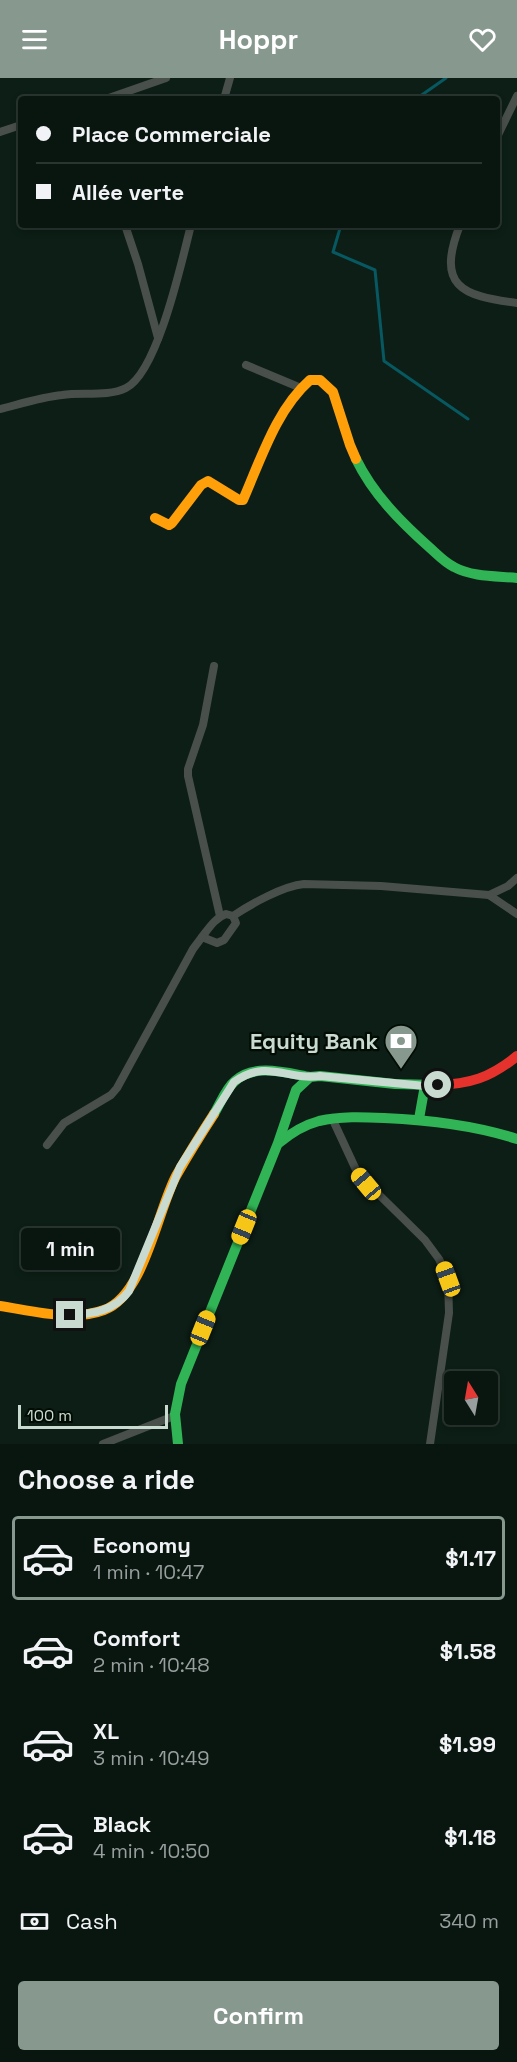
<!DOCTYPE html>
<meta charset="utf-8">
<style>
:root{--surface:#091610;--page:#121f19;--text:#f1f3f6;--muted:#999f9f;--line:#293530;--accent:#87998f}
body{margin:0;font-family:"Space Grotesk",sans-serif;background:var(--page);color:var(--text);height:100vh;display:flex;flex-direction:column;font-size:22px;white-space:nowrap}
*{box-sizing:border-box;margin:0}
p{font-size:20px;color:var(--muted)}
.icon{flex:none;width:33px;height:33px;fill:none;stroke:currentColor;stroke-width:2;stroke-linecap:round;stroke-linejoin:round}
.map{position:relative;height:1366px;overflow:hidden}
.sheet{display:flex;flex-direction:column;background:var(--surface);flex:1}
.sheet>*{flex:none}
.hud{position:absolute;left:18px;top:18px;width:482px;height:132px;border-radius:6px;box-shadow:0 3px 9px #0003,0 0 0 2px var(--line);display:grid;align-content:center;height:132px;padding:0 18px;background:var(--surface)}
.needle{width:39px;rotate:349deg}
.buttons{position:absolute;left:444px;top:1293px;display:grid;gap:12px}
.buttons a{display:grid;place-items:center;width:54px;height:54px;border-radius:6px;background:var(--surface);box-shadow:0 3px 9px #0003,0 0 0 2px var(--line);font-size:30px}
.scale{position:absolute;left:18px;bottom:15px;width:150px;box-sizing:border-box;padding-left:6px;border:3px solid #c9dbd0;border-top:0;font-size:16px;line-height:21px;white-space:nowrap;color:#c9dbd0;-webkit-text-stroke:4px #020c05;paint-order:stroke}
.end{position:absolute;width:27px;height:27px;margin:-14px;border:8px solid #c9dbd0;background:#111;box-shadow:0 0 0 3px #111}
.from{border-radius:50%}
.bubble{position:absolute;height:42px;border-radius:6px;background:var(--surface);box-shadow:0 3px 9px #0003,0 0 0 2px var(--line);font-size:20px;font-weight:700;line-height:42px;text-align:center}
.car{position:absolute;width:18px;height:36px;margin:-18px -9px;border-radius:8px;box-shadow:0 0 4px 2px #0007;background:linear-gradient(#f5c518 24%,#345 0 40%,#f5c518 0 76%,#345 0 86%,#f5c518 0)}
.hud b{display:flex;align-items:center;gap:21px;height:57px;font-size:22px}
.hud b+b{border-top:2px solid var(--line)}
.hud i{width:15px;height:15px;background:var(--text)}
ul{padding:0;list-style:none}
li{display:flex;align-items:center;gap:18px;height:84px;margin:0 12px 9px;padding:0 6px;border:3px solid transparent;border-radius:6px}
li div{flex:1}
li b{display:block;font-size:22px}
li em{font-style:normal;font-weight:700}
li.on{border-color:var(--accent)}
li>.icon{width:54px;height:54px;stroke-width:1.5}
h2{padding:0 18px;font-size:27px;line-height:72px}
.pay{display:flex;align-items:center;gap:15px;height:66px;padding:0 18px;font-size:22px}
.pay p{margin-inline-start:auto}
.action{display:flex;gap:12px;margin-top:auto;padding:12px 18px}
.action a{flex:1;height:69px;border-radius:6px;background:var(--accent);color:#fff;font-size:24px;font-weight:700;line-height:69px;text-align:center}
header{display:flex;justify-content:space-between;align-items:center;height:78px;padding:0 18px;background:var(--accent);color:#fff;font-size:27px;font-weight:700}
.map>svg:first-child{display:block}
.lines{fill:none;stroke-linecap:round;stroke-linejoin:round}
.stream{stroke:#075860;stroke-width:3}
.street{stroke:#494f4a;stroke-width:8}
.fast{stroke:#30b455;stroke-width:10}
.slow{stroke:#ff9f0a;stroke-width:10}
.jam{stroke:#e5322d;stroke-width:10}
.route{stroke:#c9dbd0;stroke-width:8}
.labels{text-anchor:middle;stroke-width:4.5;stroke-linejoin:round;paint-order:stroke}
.poi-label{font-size:22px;font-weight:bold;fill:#c9dbd0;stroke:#020c05;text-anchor:end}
</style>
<header><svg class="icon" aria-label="menu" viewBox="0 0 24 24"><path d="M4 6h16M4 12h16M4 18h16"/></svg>Hoppr<svg class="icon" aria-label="heart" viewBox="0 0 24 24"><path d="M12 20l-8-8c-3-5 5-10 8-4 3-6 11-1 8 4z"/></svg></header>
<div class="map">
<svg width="517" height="1366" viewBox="0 0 517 1366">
<rect width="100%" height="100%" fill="#0c1e15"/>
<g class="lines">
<g class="stream">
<path d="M416,21l30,-21"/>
<path d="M341,147l-8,27 42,18 9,91 84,58"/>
</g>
<g class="street">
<path d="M106,21l60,-21"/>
<path d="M224,21l6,-21"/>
<path d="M0,54l21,-7"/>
<path d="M496,61l21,-43"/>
<path d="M125,147l13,39 20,74"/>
<path d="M460,147c-24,61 1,71 57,78"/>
<path d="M246,287l55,23"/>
<path d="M0,331c20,-5 42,-12 62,-14 20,-3 46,2 64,-7 32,-16 56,-128 65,-163"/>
<path d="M214,588l-11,59 -15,44v7l32,140"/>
<path d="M489,817l19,-9 9,-8"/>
<path d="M226,836l7,2 3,7 -12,17 -7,3 -15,-6c7,-9 13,-19 24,-23z"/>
<path d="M233,838c18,-12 50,-30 71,-32l77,2 108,9 28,19"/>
<path d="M332,1040l26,56 67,66 14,19 9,20 1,34 -19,131"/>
<path d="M47,1067l17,-22 47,-28 6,-7 76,-139 9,-12"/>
<path d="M103,1366l71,-28"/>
</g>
<g class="fast">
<path d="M356,381c17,35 44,62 73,88 8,7 15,15 25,20 18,10 43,9 63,11"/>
<path d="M214,1036c6,-10 12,-26 21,-33 19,-18 52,-8 75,-4"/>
<path d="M419,1041l6,-34"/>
<path d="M279,1065c12,-10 25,-18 40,-22 22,-5 44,-4 65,-3 46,2 90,7 133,21"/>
<path d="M178,1366l-3,-30 6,-30 97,-241 18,-53 14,-13 10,-1 75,8 41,1"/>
</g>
<g class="slow">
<path d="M155,440l14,7 3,-2 29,-38 7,-4 31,19h4c18,-41 33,-90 67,-120h10l13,12 17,53 6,14"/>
<path d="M0,1228c33,5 72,16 104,4 40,-14 53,-98 72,-134 12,-21 25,-42 38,-62"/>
</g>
<path class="jam" d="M436,1007c34,-1 54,-7 81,-29"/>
</g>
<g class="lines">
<path class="route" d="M70,1237c23,-1 44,-4 59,-24l51,-124 54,-85c34,-24 53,-1 86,-6l105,10 13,-1"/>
</g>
<defs>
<g id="bank-pin" transform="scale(1.725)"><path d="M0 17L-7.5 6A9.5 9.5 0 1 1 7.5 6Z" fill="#87998f" stroke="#020c05"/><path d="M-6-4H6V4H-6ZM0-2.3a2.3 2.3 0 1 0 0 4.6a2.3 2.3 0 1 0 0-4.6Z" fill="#fff"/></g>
</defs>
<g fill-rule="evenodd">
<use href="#bank-pin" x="401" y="963"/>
</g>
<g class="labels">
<g class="poi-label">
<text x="378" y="971">Equity Bank</text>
</g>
</g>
</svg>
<div class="buttons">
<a><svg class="needle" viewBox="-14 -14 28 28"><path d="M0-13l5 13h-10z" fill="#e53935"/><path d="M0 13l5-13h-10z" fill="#999f9f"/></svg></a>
</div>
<div class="scale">100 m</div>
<i class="end from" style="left:438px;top:1007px"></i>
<i class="end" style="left:70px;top:1237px"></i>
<div class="bubble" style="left:21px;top:1150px;width:99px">1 min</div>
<i class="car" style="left:366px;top:1106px;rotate:320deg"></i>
<i class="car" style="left:244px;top:1149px;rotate:202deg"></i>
<i class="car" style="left:448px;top:1201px;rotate:340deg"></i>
<i class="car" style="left:203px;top:1250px;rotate:22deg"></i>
<div class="hud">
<b><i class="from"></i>Place Commerciale</b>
<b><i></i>Allée verte</b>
</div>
</div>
<section class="sheet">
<h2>Choose a ride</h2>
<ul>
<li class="on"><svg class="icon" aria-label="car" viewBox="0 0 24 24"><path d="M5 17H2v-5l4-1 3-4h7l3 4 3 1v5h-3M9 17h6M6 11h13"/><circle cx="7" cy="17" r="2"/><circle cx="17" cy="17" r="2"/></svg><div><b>Economy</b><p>1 min · 10:47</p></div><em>$1.17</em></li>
<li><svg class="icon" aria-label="car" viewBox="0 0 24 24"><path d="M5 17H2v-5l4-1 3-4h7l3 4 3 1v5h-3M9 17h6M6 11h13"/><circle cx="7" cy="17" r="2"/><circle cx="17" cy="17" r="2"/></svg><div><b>Comfort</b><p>2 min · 10:48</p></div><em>$1.58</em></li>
<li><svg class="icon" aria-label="car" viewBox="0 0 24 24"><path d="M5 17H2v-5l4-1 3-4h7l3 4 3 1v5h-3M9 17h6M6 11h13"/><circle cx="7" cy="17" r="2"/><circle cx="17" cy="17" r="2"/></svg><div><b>XL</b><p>3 min · 10:49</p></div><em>$1.99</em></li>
<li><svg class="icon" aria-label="car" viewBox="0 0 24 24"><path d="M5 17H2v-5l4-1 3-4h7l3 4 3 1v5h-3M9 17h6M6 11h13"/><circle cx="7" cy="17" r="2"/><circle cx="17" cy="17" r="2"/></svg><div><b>Black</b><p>4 min · 10:50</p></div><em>$1.18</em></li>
</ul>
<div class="pay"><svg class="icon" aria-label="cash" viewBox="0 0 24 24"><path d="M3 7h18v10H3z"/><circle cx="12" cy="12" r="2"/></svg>Cash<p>340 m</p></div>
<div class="action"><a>Confirm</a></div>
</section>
